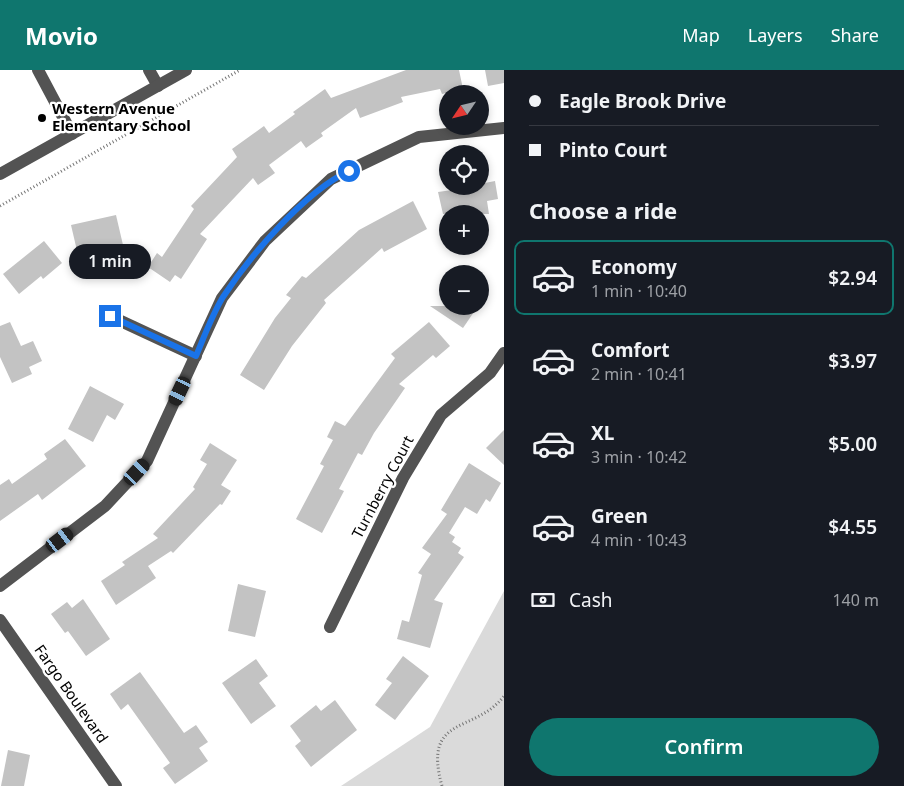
<!DOCTYPE html>
<meta charset="utf-8">
<style>
:root{--surface:#171b24;--page:#20242c;--text:#f1f3f6;--muted:#9ea1a6;--line:#363941;--accent:#0f766e}
body{margin:0;font-family:"Noto Sans",sans-serif;background:var(--page);color:var(--text);height:100vh;display:flex;flex-direction:column;font-size:19px;white-space:nowrap}
*{box-sizing:border-box;margin:0}
p{font-size:16px;color:var(--muted)}
.icon{flex:none;width:28px;height:28px;fill:none;stroke:currentColor;stroke-width:2;stroke-linecap:round;stroke-linejoin:round}
.map{position:relative;flex:1;overflow:hidden}
.panel{display:flex;flex-direction:column;background:var(--surface);width:400px}
.panel>*{flex:none}
.guide{display:grid;align-content:center;height:110px;padding:0 25px;background:var(--surface)}
.needle{width:32px;rotate:235deg}
.controls{position:absolute;left:439px;top:15px;display:grid;gap:10px}
.controls a{display:grid;place-items:center;width:50px;height:50px;border-radius:50%;background:var(--surface);box-shadow:0 2px 8px #0003;font-size:25px}
.end{position:absolute;width:22px;height:22px;margin:-11px;border:6px solid #1a73e8;background:#fff;box-shadow:0 0 0 2px #fff}
.from{border-radius:50%}
.bubble{position:absolute;height:35px;border-radius:18px;background:var(--surface);box-shadow:0 2px 8px #0003;font-size:16px;font-weight:600;line-height:35px;text-align:center}
.car{position:absolute;width:15px;height:30px;margin:-15px -8px;border-radius:6px;box-shadow:0 0 4px 1px #0007;background:linear-gradient(#222 24%,#8ab4d8 0 40%,#222 0 76%,#8ab4d8 0 86%,#222 0)}
.guide b{display:flex;align-items:center;gap:18px;height:48px;font-size:19px}
.guide b+b{border-top:1px solid var(--line)}
.guide i{width:12px;height:12px;background:var(--text)}
ul{padding:0;list-style:none}
li{display:flex;align-items:center;gap:15px;height:75px;margin:0 10px 8px;padding:0 15px;border:2px solid transparent;border-radius:10px}
li div{flex:1}
li b{display:block;font-size:19px}
li em{font-style:normal;font-weight:600}
li.on{border-color:var(--accent)}
li>.icon{width:45px;height:45px;stroke-width:1.5}
h2{padding:0 25px;font-size:22px;line-height:60px}
.pay{display:flex;align-items:center;gap:12px;height:55px;padding:0 25px;font-size:19px}
.pay p{margin-inline-start:auto}
.cta{display:flex;gap:10px;margin-top:auto;padding:10px 25px}
.cta a{flex:1;height:58px;border-radius:30px;background:var(--accent);color:#fff;font-size:20px;font-weight:600;line-height:58px;text-align:center}
header{display:flex;align-items:center;gap:30px;box-sizing:border-box;height:70px;padding:0 25px;background:var(--accent);color:#fff}
header strong{font-size:24px}
nav{display:flex;gap:28px;margin-inline-start:auto;font-size:18px}
main{display:flex;flex:1;min-height:0}
.map>svg:first-child{display:block}
.green{fill:#dadada}
.building{fill:#c3c3c3}
.lines{fill:none;stroke-linecap:round;stroke-linejoin:round}
.path{stroke:#757575;stroke-width:3;stroke-dasharray:1 2.5;stroke-linecap:butt}
.minor{stroke:#535353;stroke-width:12}
.route{stroke:#1a73e8;stroke-width:6}
.poi-dot{fill:#000;stroke:#fff;stroke-width:2}
.labels{text-anchor:middle;stroke-width:4.5;stroke-linejoin:round;paint-order:stroke}
.poi-label{font-size:15px;font-weight:bold;fill:#000;stroke:#fff;text-anchor:start}
.street-label{font-size:15px;fill:#000;stroke:#fff}
</style>
<header>
<strong>Movio</strong>
<nav><a>Map</a><a>Layers</a><a>Share</a></nav>
</header>
<main>
<div class="map">
<svg width="504" height="716" viewBox="0 0 504 716">
<rect width="100%" height="100%" fill="#fff"/>
<path class="green" d="M504,521v195h-163l89,-59z"/>
<g class="building">
<path d="M406,0h53l4,19 -21,5 -2,-5 -39,8 2,5 -43,16 -4,-10 -35,25 2,3 -17,12 -5,-7 -32,24 6,8 -17,12 -5,-7 -53,56 7,5 -26,40 -6,-4 -5,7 -22,-15 9,-14 5,4 32,-48 -3,-3 46,-49 -5,-8 32,-23 5,7 26,-19 -2,-2 32,-23 6,9z"/>
<path d="M485,0h19v13l-16,3z"/>
<path d="M495,111l3,18 -11,2 2,13h-46l-5,-22 42,-6v-2z"/>
<path d="M413,131l14,28 -43,23 -2,-4 -58,52 2,3 -34,43 -28,44 -24,-15 35,-57 16,-20 -5,-3 16,-19 4,2 53,-48z"/>
<path d="M116,145l7,30 -45,10 -7,-30z"/>
<path d="M44,171l18,22 -19,16 -2,-3 -22,18 -16,-20z"/>
<path d="M430,236h48l-15,22z"/>
<path d="M10,252l11,24 12,-5 9,20 -13,6 3,7 -20,9 -12,-26v-31z"/>
<path d="M429,252l21,24 -14,12 -3,-3 -34,29 6,4 -31,45 -12,22 -4,-2 -19,36 5,2 -22,42 -26,-14 28,-53 -4,-2 13,-24 -6,-3 8,-16 10,5 50,-68 -4,-4z"/>
<path d="M90,316l34,18 -9,16 -8,-5 -14,27 -25,-13z"/>
<path d="M504,360v35l-18,-17z"/>
<path d="M65,369l21,27 -44,34 -4,-6 -38,27v-36l9,-6 3,5 35,-25 -3,-5z"/>
<path d="M210,373l27,17 -16,25 10,6 -9,14 -2,-1 -47,49 -2,-2 -23,15 8,12 -40,27 -15,-24 24,-16 -3,-3 36,-24 -5,-4 42,-45 -2,-2 14,-23 -7,-4z"/>
<path d="M469,393l32,20 -11,19 -4,-3 -9,15 -12,-7 -16,26 6,4 -3,5 9,6 -3,5 6,4 -30,43 9,3 -13,45 -33,-9 5,-19 7,2 13,-47 -4,-2 13,-19 -9,-6 25,-34 -6,-4z"/>
<path d="M238,514l28,7 -11,46 -27,-6z"/>
<path d="M83,529l27,40 -24,17 -18,-25 -3,2 -14,-19 16,-12 5,6z"/>
<path d="M403,586l26,20 -34,44 -20,-15 17,-22 -6,-4z"/>
<path d="M256,589l12,17 -9,7 17,23 -25,18 -29,-41z"/>
<path d="M140,602l44,61 12,-8 12,17 -9,6 9,13 -33,23 -12,-16 7,-5 -42,-59 -7,6 -11,-16z"/>
<path d="M335,630l22,30 -46,37 -16,-21 6,-5 -11,-15 26,-21 5,6z"/>
<path d="M8,680l22,5 -6,31h-23z"/>
</g>
<g class="lines">
<g class="path">
<path d="M0,136l240,-136"/>
<path d="M442,716c-20,-72 33,-52 62,-90"/>
</g>
<g class="minor">
<path d="M38,0l34,64"/>
<path d="M149,0l9,16"/>
<path d="M0,104l186,-104"/>
<path d="M110,246l86,40"/>
<path d="M0,516l105,-80 42,-45 75,-163 43,-57 66,-62 88,-42 85,-9"/>
<path d="M0,550l116,166"/>
<path d="M330,557l73,-149 38,-63 49,-42 14,-20"/>
</g>
</g>
<g class="lines">
<path class="route" d="M110,246l86,40c8,-19 16,-41 27,-59 27,-41 81,-105 126,-126"/>
</g>
<circle class="poi-dot" cx="42" cy="48" r="5"/>
<g class="labels">
<g class="poi-label">
<text x="52" y="44">Western Avenue<tspan x="52" dy="17">Elementary School</tspan></text>
</g>
<g class="street-label">
<text transform="translate(383 417) rotate(-62)" y="5">Turnberry Court</text>
<text transform="translate(71 624) rotate(55)" y="5">Fargo Boulevard</text>
</g>
</g>
</svg>
<div class="controls">
<a><svg class="needle" viewBox="-14 -14 28 28"><path d="M0-13l5 13h-10z" fill="#e53935"/><path d="M0 13l5-13h-10z" fill="#9ea1a6"/></svg></a>
<a><svg class="icon" aria-label="locate" viewBox="0 0 24 24"><circle cx="12" cy="12" r="6"/><path d="M12 2v4M12 18v4M2 12h4M18 12h4"/></svg></a>
<a>+</a>
<a>−</a>
</div>
<i class="end from" style="left:349px;top:101px"></i>
<i class="end" style="left:110px;top:246px"></i>
<div class="bubble" style="left:69px;top:174px;width:82px">1 min</div>
<i class="car" style="left:180px;top:321px;rotate:205deg"></i>
<i class="car" style="left:137px;top:402px;rotate:43deg"></i>
<i class="car" style="left:60px;top:470px;rotate:53deg"></i>
</div>
<section class="panel">
<div class="guide">
<b><i class="from"></i>Eagle Brook Drive</b>
<b><i></i>Pinto Court</b>
</div>
<h2>Choose a ride</h2>
<ul>
<li class="on"><svg class="icon" aria-label="car" viewBox="0 0 24 24"><path d="M5 17H2v-5l4-1 3-4h7l3 4 3 1v5h-3M9 17h6M6 11h13"/><circle cx="7" cy="17" r="2"/><circle cx="17" cy="17" r="2"/></svg><div><b>Economy</b><p>1 min · 10:40</p></div><em>$2.94</em></li>
<li><svg class="icon" aria-label="car" viewBox="0 0 24 24"><path d="M5 17H2v-5l4-1 3-4h7l3 4 3 1v5h-3M9 17h6M6 11h13"/><circle cx="7" cy="17" r="2"/><circle cx="17" cy="17" r="2"/></svg><div><b>Comfort</b><p>2 min · 10:41</p></div><em>$3.97</em></li>
<li><svg class="icon" aria-label="car" viewBox="0 0 24 24"><path d="M5 17H2v-5l4-1 3-4h7l3 4 3 1v5h-3M9 17h6M6 11h13"/><circle cx="7" cy="17" r="2"/><circle cx="17" cy="17" r="2"/></svg><div><b>XL</b><p>3 min · 10:42</p></div><em>$5.00</em></li>
<li><svg class="icon" aria-label="car" viewBox="0 0 24 24"><path d="M5 17H2v-5l4-1 3-4h7l3 4 3 1v5h-3M9 17h6M6 11h13"/><circle cx="7" cy="17" r="2"/><circle cx="17" cy="17" r="2"/></svg><div><b>Green</b><p>4 min · 10:43</p></div><em>$4.55</em></li>
</ul>
<div class="pay"><svg class="icon" aria-label="cash" viewBox="0 0 24 24"><path d="M3 7h18v10H3z"/><circle cx="12" cy="12" r="2"/></svg>Cash<p>140 m</p></div>
<div class="cta"><a>Confirm</a></div>
</section>
</main>
